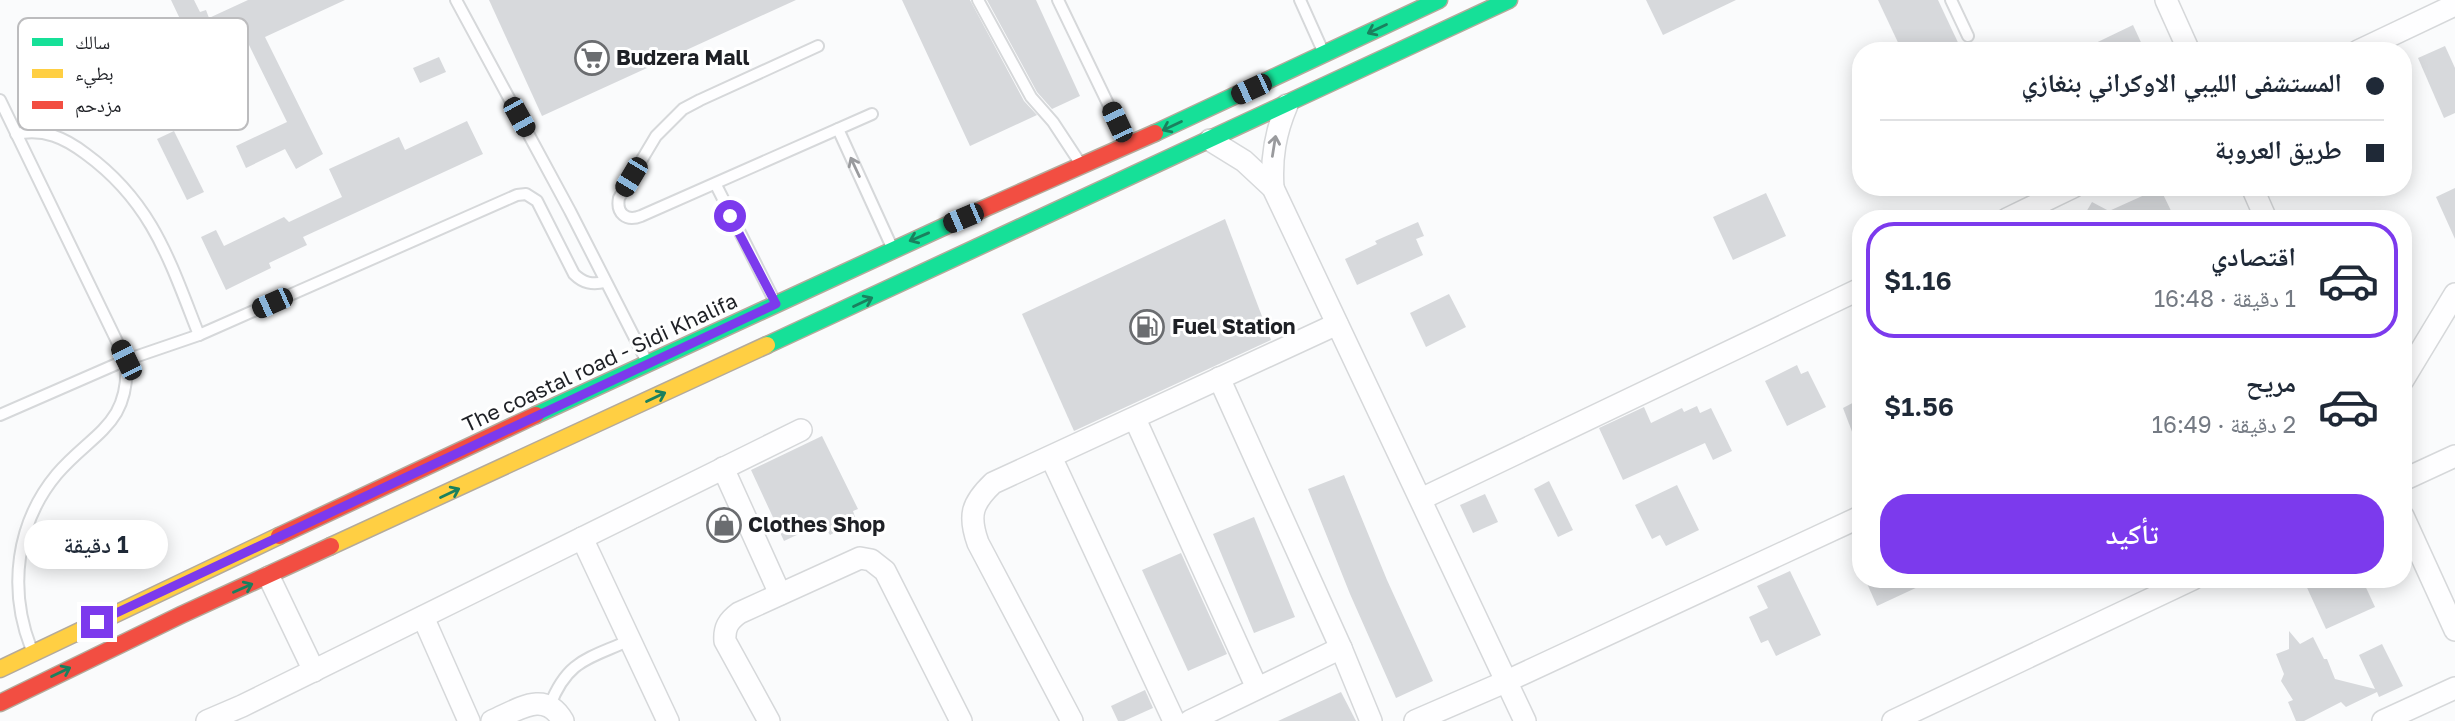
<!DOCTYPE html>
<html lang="ar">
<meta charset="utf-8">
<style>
:root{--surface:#fff;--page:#f2f2f3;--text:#1f2937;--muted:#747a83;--line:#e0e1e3;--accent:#7c3aed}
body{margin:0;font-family:"Golos Text","Noto Naskh Arabic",sans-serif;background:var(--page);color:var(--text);direction:rtl;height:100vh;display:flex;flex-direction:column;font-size:26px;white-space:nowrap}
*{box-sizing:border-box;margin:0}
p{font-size:23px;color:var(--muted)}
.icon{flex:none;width:38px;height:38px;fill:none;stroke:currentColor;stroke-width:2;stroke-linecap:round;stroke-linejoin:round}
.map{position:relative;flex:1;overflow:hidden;direction:ltr}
.details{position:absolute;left:1852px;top:210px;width:560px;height:378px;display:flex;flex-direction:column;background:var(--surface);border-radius:28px;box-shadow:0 4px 18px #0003;direction:rtl}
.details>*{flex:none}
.hud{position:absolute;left:1852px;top:42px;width:560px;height:154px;border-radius:28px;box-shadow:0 4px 18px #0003;direction:rtl;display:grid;align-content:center;height:154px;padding:0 28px;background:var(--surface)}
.end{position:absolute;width:32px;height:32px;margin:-16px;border:9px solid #7c3aed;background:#fff;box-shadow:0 0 0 4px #fff}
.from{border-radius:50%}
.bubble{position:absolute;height:49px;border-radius:24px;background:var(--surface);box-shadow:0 4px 18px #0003;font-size:23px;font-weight:600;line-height:49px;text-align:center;direction:rtl}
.car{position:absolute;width:21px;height:42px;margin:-21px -10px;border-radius:9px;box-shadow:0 0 5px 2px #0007;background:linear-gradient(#222 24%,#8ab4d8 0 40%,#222 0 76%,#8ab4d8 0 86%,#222 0)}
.hud b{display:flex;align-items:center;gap:24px;height:66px;font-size:26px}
.hud b+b{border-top:2px solid var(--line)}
.hud i{width:18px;height:18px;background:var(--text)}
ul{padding:12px 0 0;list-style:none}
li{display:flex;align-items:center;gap:21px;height:116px;margin:0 14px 10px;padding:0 14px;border:4px solid transparent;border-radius:28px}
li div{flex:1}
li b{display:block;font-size:26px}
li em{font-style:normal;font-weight:600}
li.current{border-color:var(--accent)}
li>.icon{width:63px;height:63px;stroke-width:1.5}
.action{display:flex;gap:14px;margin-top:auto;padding:14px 28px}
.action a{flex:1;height:80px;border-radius:28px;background:var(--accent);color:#fff;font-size:28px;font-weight:600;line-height:80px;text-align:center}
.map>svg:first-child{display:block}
.building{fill:#d7d9dc}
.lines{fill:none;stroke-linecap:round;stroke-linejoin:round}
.lane-casing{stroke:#d6d8da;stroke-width:14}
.street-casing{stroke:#d6d8da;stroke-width:24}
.fast-casing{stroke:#b4aa9b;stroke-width:19}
.slow-casing{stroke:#b4aa9b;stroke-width:19}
.jam-casing{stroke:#b4aa9b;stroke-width:19}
.lane{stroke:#fefeff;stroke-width:10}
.street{stroke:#fefeff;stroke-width:21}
.fast{stroke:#16e098;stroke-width:16}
.slow{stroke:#ffcf43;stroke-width:16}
.jam{stroke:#f24e42;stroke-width:16}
.oneway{stroke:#1a805e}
.oneway2{stroke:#999a9d}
.route{stroke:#7c3aed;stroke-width:9}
.labels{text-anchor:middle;stroke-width:6;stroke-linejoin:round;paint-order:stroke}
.poi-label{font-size:21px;font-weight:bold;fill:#1e2025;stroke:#fff;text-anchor:start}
.street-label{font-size:21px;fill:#1e2025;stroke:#fff}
.key{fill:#fff;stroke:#bcbcbe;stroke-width:2}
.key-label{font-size:19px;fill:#1e2025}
</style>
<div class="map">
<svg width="2455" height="721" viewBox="0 0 2455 721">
<rect width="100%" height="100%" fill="#fafbfc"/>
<g class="building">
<path d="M171,0h23l6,12 6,-2 3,8 39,-18h97l-80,37 58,117 -27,15 -11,-20 -39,19 -10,-22 51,-24 -38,-77 -114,49 -11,-25 66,-29z"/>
<path d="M489,0h307l-254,116z"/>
<path d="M902,0h68l54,101 13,14 -67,31z"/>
<path d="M987,0h49l44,96 -28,13 -15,-17z"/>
<path d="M1646,0h90l-73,35z"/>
<path d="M1878,0h60l24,51h-60z"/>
<path d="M2133,25l12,26h-66z"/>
<path d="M2445,46l10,22v45l-11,5 -26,-60z"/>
<path d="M439,57l7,15 -26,11 -7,-15z"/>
<path d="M467,121l16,33 -180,83 4,8 -38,18 2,5 -45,22 -25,-53 15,-7 8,16 60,-29 5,5 53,-25 -13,-28 70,-32 6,13z"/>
<path d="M174,131l30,61 -17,8 -30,-61z"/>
<path d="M2160,188l15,31h-93l10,-17 17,9z"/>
<path d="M2455,188v51l-19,-42z"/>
<path d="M1766,193l20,43 -53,24 -20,-43z"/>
<path d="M1225,219l46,121 -197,91 -52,-117z"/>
<path d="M1418,222l6,14 -8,3 7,16 -66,30 -12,-26 32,-15 -2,-3z"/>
<path d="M1449,294l17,33 -40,20 -16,-34z"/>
<path d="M1797,365l4,9 7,-3 18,36 -39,19 -22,-45z"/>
<path d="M1860,399v51h-1l-16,-42z"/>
<path d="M1697,406l3,7 11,-5 21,43 -19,9 -8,-17 -82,37 -24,-52 45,-21 7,16 31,-15 2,4z"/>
<path d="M822,436l36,73 -5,2 3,9 -26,15 -2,-3 -8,1 -4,-7 -32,15 -33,-71z"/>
<path d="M1344,475l43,105 46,101 -37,17 -46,-104 -42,-105z"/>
<path d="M1549,481l24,49 -15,7 -24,-48z"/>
<path d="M1677,485l22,45 -33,16 -6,-11 -8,4 -17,-34z"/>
<path d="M1485,494l13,28 -25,11 -13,-28z"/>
<path d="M1254,517l41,100 -41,16 -41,-99z"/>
<path d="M1181,553l46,101 -39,17 -46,-101z"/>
<path d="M1790,571l31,64 -45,21 -8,-16 -7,3 -12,-26 19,-9 -11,-22z"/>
<path d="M1865,579h70l-58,27z"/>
<path d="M2303,579h59l13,28 -49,22z"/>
<path d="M2289,631l11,13 13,-7 11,22h3l8,20 40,10 -16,-34 23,-11 21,42 -24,11 -2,-5 -31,15 -5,-5 -37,19h-8l-8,-19 5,-2 -12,-19 3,-7 -8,-20 13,-5z"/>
<path d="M1145,690l8,18 -29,13h-6l-7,-15z"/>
<path d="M1341,692l15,29h-78z"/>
</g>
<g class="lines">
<g class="lane-casing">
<g id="lane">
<path d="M456,0l114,211 76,149"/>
<path d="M978,0l53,97 22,25 25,38"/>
<path d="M1058,0l68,141"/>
<path d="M1300,0l22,49"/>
<path d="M1951,0l17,36"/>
<path d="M818,46l-118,54 -17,9 -27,27 -37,62c-3,15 7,24 22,18l231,-102"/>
<path d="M0,100l126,260c5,65 -34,73 -69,114 -41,49 -49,115 -26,174"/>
<path d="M838,129l52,114"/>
<path d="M16,134c28,-6 49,4 70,20 67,49 84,108 113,181"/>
<path d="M716,185l57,113"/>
<path d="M0,415l126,-55 73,-25 318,-140 9,-1 11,7 37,73c9,9 18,11 31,8"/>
<path d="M550,705c18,-46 39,-46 80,-65"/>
</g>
</g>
<g class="street-casing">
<g id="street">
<path d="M2166,0l23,51"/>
<path d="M2358,51l97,-46"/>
<path d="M1210,140l34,21 29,27 252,533"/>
<path d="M2252,187l14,32"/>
<path d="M1273,188c-2,-30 2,-55 14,-83"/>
<path d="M2007,219l66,-32"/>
<path d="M1219,378l122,270 30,73"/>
<path d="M2403,380l52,-86"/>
<path d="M1135,419l122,269"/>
<path d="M1051,457l123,264"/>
<path d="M723,468l57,126"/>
<path d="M2403,480l52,-24"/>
<path d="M1421,499l439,-210"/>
<path d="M2403,516l52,114"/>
<path d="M582,538l86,183"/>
<path d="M269,577l45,94"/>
<path d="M423,617l46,104"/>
<path d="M207,721l35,-15 559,-276"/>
<path d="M492,721c26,-11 53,-32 71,0"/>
<path d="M769,721l-44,-80c-1,-13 3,-20 14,-28l121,-55 11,2 14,11 76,150"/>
<path d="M1072,721l-94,-178c-10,-28 -6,-40 15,-60l344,-159"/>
<path d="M1190,721l151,-73"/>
<path d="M1415,721l90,-39 355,-165"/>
<path d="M1893,721l300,-142"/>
<path d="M2383,721l72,-33"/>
</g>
</g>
<g class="fast-casing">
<g id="fast">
<path d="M1155,133l284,-133"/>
<path d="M767,345l742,-345"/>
<path d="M536,415l429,-198"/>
</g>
</g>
<g class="slow-casing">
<g id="slow">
<path d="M331,546l436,-201"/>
<path d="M0,669l279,-133"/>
</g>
</g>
<g class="jam-casing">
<g id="jam">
<path d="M965,217l190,-84"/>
<path d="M279,536l257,-121"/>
<path d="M0,703l181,-88 150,-69"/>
</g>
</g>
<use href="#lane" class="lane"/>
<use href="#street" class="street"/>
<use href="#fast" class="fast"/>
<use href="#slow" class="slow"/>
<use href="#jam" class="jam"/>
</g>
<defs><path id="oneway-shaft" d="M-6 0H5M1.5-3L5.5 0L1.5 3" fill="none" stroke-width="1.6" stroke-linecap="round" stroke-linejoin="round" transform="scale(1.75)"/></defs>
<g class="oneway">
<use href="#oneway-shaft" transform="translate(1377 29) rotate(155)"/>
<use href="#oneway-shaft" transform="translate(1172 126) rotate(155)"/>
<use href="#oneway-shaft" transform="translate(919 237) rotate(157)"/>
<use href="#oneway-shaft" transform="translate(863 302) rotate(-25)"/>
<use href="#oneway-shaft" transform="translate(656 397) rotate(-25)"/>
<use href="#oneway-shaft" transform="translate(450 493) rotate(-25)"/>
<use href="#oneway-shaft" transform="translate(243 588) rotate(-24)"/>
<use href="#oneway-shaft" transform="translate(61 672) rotate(-26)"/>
</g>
<g class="oneway2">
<use href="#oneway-shaft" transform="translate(1274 146) rotate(-81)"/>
<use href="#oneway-shaft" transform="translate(855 167) rotate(-115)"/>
</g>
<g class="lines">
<path class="route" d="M97,622l679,-318 -46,-88"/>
</g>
<defs>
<g id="supermarket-ring" transform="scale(1.75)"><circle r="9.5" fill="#fff" stroke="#6b6d70" stroke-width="1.5"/><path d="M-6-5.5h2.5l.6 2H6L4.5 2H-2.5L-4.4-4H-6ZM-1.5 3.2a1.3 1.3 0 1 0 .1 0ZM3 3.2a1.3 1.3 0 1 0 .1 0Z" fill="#6b6d70"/></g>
<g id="fuel-ring" transform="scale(1.75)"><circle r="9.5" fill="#fff" stroke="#6b6d70" stroke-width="1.5"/><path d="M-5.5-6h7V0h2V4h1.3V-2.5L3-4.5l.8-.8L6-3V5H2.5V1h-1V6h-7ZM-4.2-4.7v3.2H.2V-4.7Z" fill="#6b6d70"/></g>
<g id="shop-ring" transform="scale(1.75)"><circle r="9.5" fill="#fff" stroke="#6b6d70" stroke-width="1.5"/><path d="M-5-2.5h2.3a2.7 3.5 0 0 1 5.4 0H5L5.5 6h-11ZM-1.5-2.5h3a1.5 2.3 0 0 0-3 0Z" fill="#6b6d70"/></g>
</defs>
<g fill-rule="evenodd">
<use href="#supermarket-ring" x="592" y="58"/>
<use href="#fuel-ring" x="1147" y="327"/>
<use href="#shop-ring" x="724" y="525"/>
</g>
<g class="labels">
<g class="poi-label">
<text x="616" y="65">Budzera Mall</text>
<text x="1172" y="334">Fuel Station</text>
<text x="748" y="532">Clothes Shop</text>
</g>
<g class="street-label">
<text transform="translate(600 363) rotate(-25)" y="7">The coastal road - Sidi Khalifa</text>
</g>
</g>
<rect x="18" y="18" width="230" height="112" rx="10" class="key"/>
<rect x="32" y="38" width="31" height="8" fill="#16e098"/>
<rect x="32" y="69" width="31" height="9" fill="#ffcf43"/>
<rect x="32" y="101" width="31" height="8" fill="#f24e42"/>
<g class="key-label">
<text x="75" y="49">سالك</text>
<text x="75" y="80">بطيء</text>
<text x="75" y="112">مزدحم</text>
</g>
</svg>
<i class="end from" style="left:730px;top:216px"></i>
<i class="end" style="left:97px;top:622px"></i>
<div class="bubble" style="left:24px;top:520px;width:144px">1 دقيقة</div>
<i class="car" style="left:1251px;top:89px;rotate:245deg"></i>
<i class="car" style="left:519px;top:117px;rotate:151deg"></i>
<i class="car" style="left:1117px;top:122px;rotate:335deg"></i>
<i class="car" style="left:631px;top:177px;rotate:211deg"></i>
<i class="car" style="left:963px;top:218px;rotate:247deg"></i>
<i class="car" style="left:272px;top:303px;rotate:246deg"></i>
<i class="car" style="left:126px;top:360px;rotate:334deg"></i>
<div class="hud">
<b><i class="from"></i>المستشفى الليبي الاوكراني بنغازي</b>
<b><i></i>طريق العروبة</b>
</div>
<section class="details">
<ul>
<li class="current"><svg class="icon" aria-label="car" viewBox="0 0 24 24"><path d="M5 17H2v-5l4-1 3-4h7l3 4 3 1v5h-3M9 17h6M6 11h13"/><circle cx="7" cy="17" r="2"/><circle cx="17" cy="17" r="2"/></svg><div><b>اقتصادي</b><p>1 دقيقة · 16:48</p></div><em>$1.16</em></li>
<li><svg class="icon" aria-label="car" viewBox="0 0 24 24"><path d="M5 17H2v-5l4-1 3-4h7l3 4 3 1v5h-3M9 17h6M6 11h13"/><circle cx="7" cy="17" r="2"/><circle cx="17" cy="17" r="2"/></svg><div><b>مريح</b><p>2 دقيقة · 16:49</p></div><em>$1.56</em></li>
</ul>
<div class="action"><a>تأكيد</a></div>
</section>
</div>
